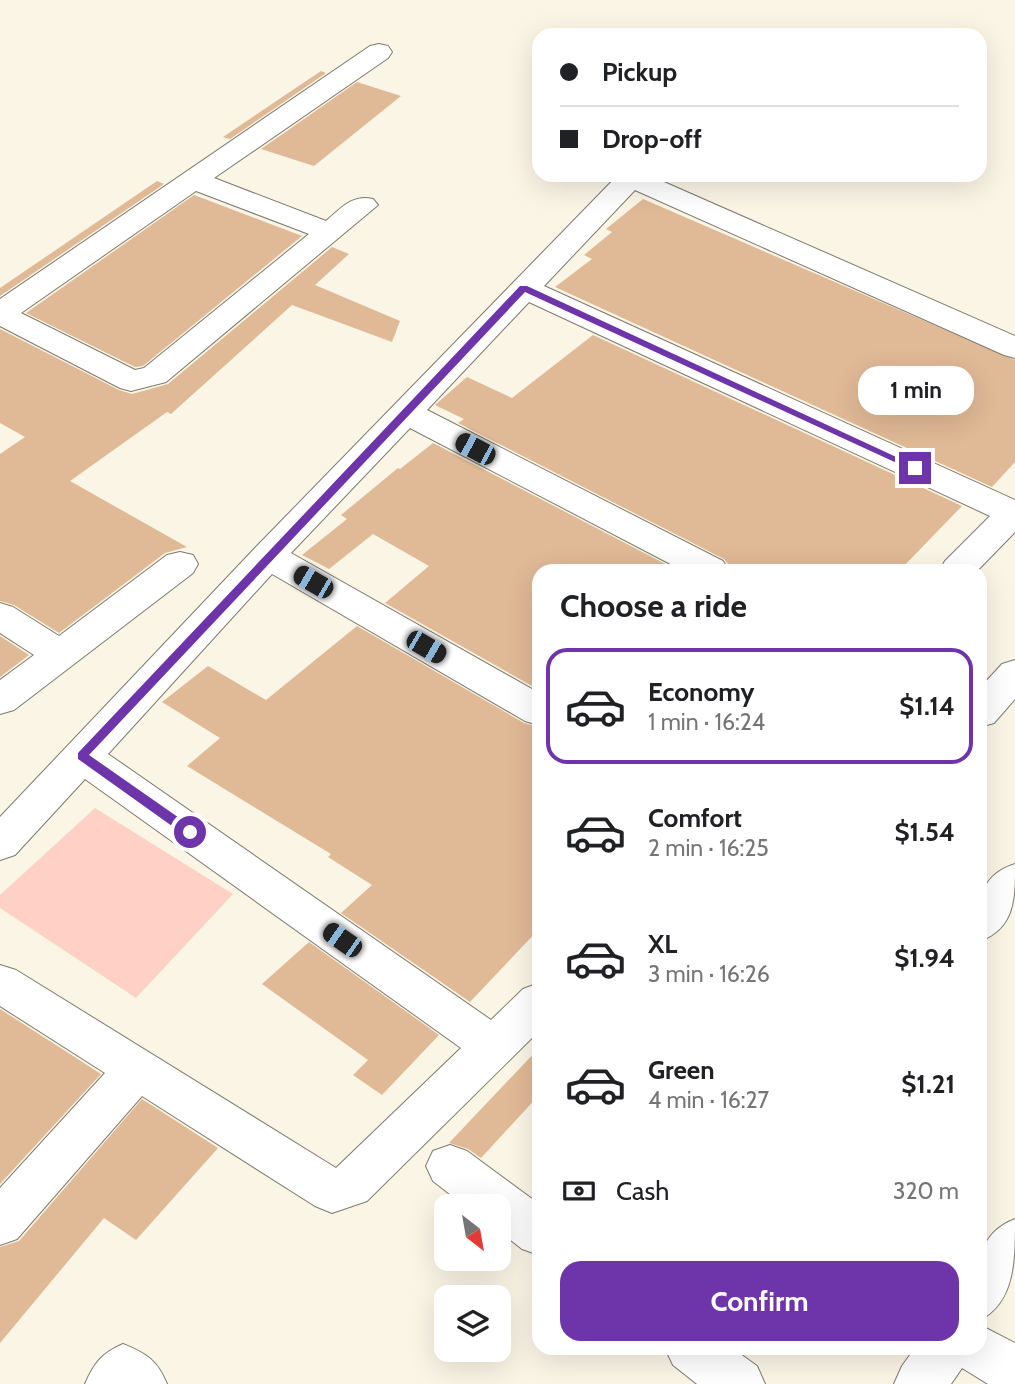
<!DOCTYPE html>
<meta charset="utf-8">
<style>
:root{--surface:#fff;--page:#f2f2f2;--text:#202124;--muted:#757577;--line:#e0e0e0;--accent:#6e34aa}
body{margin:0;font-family:Cabin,sans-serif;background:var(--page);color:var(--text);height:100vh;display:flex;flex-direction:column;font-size:26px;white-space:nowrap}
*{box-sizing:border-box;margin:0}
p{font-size:23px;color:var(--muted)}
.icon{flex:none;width:38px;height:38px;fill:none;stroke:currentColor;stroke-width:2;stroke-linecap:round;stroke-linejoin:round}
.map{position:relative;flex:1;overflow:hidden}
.drawer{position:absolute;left:532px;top:564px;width:455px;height:791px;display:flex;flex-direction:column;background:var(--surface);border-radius:21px;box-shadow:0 7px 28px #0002}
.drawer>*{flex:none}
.guide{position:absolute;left:532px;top:28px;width:455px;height:154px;border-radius:21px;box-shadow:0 7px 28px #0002;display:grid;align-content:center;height:154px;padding:0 28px;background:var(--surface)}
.needle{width:46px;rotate:149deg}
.controls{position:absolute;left:434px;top:1194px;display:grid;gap:14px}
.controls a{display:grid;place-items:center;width:77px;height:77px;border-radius:14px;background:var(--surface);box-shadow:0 7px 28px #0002;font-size:35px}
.end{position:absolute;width:32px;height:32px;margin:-16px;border:9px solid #6e34aa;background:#fff;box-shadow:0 0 0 4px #fff}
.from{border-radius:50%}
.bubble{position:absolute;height:49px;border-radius:21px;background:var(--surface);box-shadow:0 7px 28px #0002;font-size:23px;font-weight:800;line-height:49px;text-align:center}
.car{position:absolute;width:21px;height:42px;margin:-21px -10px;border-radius:9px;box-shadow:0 0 5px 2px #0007;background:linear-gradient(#222 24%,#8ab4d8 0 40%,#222 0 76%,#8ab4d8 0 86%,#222 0)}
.guide b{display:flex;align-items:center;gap:24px;height:66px;font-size:26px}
.guide b+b{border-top:2px solid var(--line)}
.guide i{width:18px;height:18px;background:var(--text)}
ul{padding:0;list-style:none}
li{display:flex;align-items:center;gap:21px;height:116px;margin:0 14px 10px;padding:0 14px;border:4px solid transparent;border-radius:21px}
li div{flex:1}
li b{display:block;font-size:26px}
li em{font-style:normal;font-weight:800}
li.on{border-color:var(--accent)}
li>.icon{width:63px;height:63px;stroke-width:1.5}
h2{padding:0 28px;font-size:32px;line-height:84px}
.pay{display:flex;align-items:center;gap:18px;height:77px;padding:0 28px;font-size:26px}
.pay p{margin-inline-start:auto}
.button{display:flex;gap:14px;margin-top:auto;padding:14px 28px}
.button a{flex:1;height:80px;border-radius:21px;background:var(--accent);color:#fff;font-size:28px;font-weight:800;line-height:80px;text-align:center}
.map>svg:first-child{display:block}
.green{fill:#ffd1c6}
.building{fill:#e0b996}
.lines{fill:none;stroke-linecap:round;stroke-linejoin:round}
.minor-casing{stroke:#7e7a6c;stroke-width:2}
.minor{fill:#fff;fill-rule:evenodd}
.route{fill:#6e34aa}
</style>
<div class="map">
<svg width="1015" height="1384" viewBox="0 0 1015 1384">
<rect width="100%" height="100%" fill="#faf5e5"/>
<path class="green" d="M95,808l138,86 -97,104 -136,-90v-13z"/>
<g class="building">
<path d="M321,71l5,2 -96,66 -7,-2z"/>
<path d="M357,82l44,14 -87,70 -53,-17z"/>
<path d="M157,181l7,3 -164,112v-8z"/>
<path d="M194,195l108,41 -159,130 -8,1 -109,-54z"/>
<path d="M643,199l372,161v102l-23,25 -437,-200 37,-28 -8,-4 28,-23 -6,-3z"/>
<path d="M332,247l17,7 -34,31 85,36 -8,21 -100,-37 -121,109 -4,-2 -97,69 117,66 -22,6 -106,80 -45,-28 -14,-4v-147l25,-17 -25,-14v-94l119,61 13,4 36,-10z"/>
<path d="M593,335l369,171 -62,64h-159l-13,-6 -4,-5 -266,-136 6,-4 -29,-14 32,-28 45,21z"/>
<path d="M433,443l244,127h-138v120l-154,-87 44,-37 -56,-32 -44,35 -27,-14 45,-36 -6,-4 57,-47 2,1z"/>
<path d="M357,626l167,97 15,4v202l-69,73 -129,-89 31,-28 -44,-28 3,-3 -144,-88 33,-28 -58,-36 46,-36 58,34z"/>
<path d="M0,636l29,19 -29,22z"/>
<path d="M309,942l130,93 -57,60 -29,-20 15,-15 -106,-76z"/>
<path d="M0,1009l101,65 -101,110z"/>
<path d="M539,1048v47l-58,63 -13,-9 -19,-6z"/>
<path d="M142,1099l76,49 -82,92 -32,-22 -104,125v-96l19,-6z"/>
</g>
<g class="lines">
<g class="minor-casing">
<g id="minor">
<path d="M379,44l9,2 4,6 -4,6 -174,120 112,43c15,-13 27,-27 47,-22l5,6 -212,177 -35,9 -11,-3 -120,-62v-27l370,-253zM196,191l113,43 -165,134 -9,2 -114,-57z"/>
<path d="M618,175h30l367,161v22l-11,-3 -369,-165 -91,96 471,214v32l-37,38h-38l5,-9 45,-45 -461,-214 -102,108 296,151 5,9h-46l-272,-142 -119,125 248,140v32l-14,-4 -253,-147 -164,180 383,266 32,-31 16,-6v48l-172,170 -35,12 -17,-7 -173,-110 -125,143 -17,6v-57l105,-115 -105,-67v-41l16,5 320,198 125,-120 -376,-269 -70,76 -15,5v-43l255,-269z"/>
<path d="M180,552l13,3 5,9 -5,9 -179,137 -14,4v-34l34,-25 -34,-22v-30l13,4 46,29 108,-81z"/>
<path d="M1015,660v39l-21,24 -14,4v-39l22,-24z"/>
<path d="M1015,864c0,35 0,64 -35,77 0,-35 -5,-64 35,-77z"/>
<path d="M450,1145l17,6 72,53v51l-17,-6 -23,-18v-25h-34l-32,-25 -7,-15 7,-15z"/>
<path d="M1015,1219c0,41 0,83 -35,101 0,-41 -11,-83 35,-101z"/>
<path d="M980,1325l35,18v41h-27l-26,-16 -11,16h-57l8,-18 13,-18h65z"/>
<path d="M123,1344c24,10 34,16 44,40h-82c9,-21 17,-31 38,-40z"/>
<path d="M665,1348h67l25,18 8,18h-68l-24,-19z"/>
</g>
</g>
<use href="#minor" class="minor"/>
</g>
<path class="route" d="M520,286h7l393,182 -8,2 -387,-178 -436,463 106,74v7h-9l-108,-77v-6z"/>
</svg>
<div class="controls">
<a><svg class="needle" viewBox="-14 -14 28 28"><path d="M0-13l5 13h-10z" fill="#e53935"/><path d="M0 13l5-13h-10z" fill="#757577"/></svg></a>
<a><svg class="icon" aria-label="layers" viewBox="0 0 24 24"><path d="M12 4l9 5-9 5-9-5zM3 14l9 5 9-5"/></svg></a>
</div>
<i class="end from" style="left:190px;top:832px"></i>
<i class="end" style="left:915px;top:468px"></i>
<div class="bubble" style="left:858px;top:366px;width:116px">1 min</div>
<i class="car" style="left:475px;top:449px;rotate:298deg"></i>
<i class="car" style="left:313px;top:582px;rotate:300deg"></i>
<i class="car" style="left:426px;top:647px;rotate:120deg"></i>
<i class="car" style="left:342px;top:940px;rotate:305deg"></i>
<div class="guide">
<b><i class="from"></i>Pickup</b>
<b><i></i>Drop-off</b>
</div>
<section class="drawer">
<h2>Choose a ride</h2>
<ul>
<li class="on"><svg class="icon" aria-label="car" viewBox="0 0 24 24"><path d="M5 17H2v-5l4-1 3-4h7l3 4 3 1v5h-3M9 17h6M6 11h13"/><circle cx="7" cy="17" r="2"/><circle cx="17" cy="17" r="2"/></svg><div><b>Economy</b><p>1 min · 16:24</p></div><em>$1.14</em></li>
<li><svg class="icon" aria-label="car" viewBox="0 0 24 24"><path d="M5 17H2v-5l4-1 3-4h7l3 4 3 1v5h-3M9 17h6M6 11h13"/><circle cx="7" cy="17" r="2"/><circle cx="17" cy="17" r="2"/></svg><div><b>Comfort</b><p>2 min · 16:25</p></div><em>$1.54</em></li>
<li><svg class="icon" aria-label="car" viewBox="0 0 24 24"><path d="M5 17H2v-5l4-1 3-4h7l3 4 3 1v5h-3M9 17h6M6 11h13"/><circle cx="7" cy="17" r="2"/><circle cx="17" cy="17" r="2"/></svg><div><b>XL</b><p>3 min · 16:26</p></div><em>$1.94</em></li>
<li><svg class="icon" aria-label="car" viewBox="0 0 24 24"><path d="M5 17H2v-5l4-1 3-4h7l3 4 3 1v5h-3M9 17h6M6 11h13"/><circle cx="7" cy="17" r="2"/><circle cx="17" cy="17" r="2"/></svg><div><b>Green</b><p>4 min · 16:27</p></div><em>$1.21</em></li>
</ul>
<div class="pay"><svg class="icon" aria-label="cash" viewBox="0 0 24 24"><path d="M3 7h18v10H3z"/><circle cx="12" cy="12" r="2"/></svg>Cash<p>320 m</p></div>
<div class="button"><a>Confirm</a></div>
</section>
</div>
